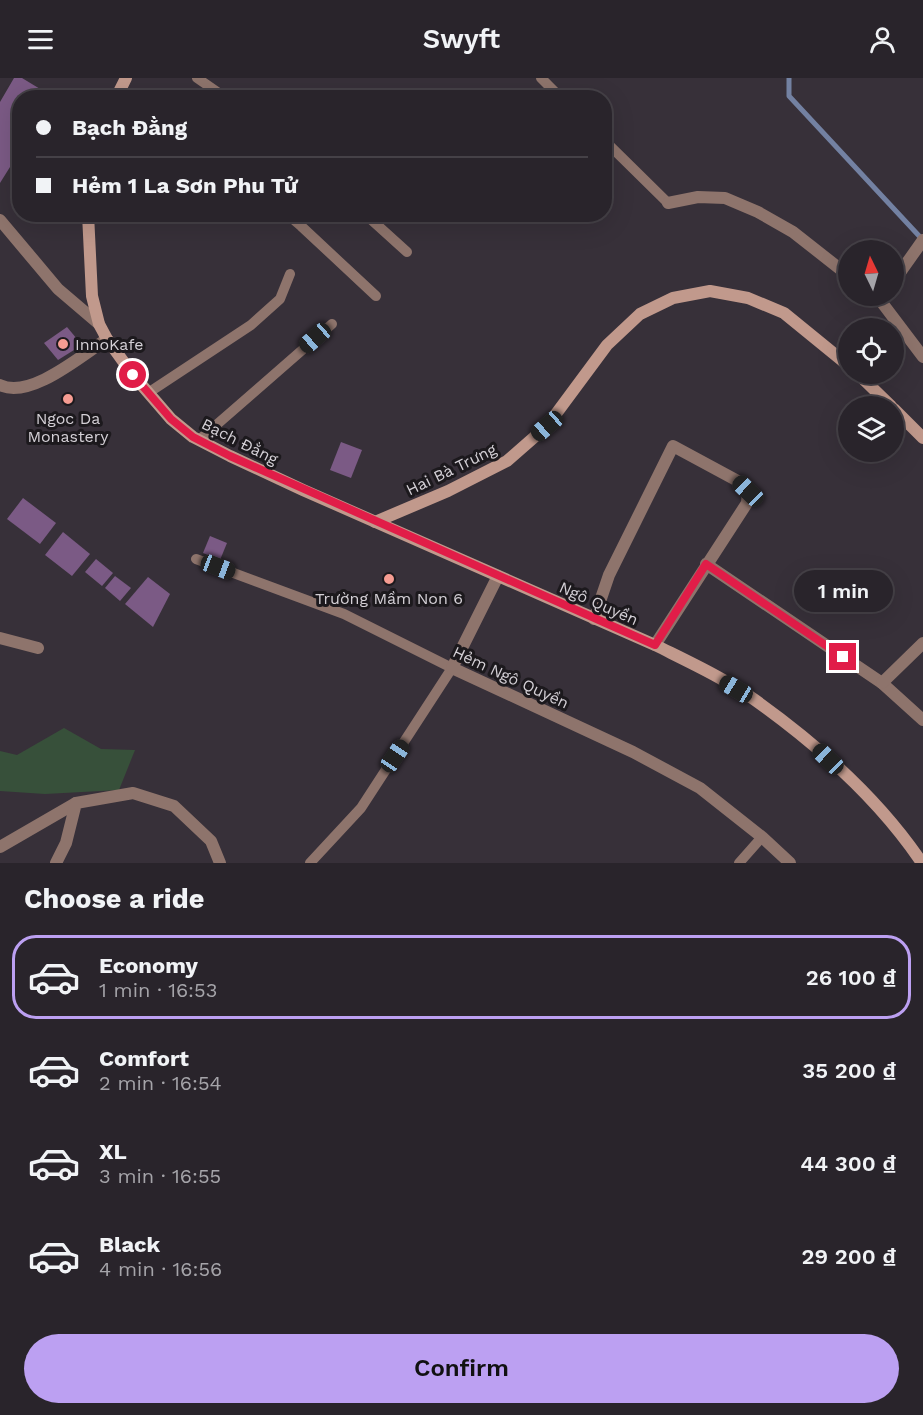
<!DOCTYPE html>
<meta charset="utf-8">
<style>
:root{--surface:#29242b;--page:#312c33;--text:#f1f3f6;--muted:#a5a4a9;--line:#454147;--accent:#bca0f2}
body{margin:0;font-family:"Work Sans",sans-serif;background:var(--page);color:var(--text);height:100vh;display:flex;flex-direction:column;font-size:22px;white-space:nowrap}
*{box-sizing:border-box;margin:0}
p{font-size:20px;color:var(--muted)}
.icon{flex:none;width:33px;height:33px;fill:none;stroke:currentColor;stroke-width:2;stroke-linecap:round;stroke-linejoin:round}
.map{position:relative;height:785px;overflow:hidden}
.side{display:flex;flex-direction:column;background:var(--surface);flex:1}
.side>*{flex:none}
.guide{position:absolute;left:12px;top:12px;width:600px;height:132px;border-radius:24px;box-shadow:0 6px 24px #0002,0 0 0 2px var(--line);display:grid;align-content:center;height:132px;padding:0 24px;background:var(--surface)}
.needle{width:39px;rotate:355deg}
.controls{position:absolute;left:838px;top:162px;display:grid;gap:12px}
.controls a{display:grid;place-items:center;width:66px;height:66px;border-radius:50%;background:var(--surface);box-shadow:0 6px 24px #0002,0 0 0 2px var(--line);font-size:30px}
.end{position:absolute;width:27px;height:27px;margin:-14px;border:8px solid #e11d48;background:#fff;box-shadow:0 0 0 3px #fff}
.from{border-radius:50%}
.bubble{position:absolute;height:42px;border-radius:21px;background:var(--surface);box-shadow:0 6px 24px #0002,0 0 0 2px var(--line);font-size:20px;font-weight:600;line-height:42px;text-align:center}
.car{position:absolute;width:18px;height:36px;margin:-18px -9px;border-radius:8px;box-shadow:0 0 4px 2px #0007;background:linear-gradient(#222 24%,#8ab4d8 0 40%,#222 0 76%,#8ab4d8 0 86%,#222 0)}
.guide b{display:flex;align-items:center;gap:21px;height:57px;font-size:22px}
.guide b+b{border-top:2px solid var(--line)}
.guide i{width:15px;height:15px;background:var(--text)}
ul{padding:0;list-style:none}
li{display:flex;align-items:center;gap:18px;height:84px;margin:0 12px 9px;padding:0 12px;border:3px solid transparent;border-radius:24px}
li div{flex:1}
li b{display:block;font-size:22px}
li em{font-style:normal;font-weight:600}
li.on{border-color:var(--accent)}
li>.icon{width:54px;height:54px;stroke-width:1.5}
h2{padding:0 24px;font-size:27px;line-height:72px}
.cta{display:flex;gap:12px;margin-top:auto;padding:12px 24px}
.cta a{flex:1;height:69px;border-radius:36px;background:var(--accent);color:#111;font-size:24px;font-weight:600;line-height:69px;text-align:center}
header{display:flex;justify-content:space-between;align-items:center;height:78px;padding:0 24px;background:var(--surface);font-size:27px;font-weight:600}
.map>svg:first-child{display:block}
.green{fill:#37503a}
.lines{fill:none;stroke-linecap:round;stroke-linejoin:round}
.stream{stroke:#7381a2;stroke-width:5}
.building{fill:#7b5a85}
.lane{stroke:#8e746c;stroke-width:10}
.street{stroke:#8e746c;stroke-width:12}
.secondary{stroke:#c1998c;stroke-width:12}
.route{stroke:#e11d48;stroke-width:8}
.poi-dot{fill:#f59c92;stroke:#1c191d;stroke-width:2}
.labels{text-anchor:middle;stroke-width:6;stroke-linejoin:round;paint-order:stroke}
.poi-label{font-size:16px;fill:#d4d0d6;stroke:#1c191d}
.street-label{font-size:16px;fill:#d4d0d6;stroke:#1c191d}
</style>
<header><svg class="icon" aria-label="menu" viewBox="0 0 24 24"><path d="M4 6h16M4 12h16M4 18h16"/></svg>Swyft<svg class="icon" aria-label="person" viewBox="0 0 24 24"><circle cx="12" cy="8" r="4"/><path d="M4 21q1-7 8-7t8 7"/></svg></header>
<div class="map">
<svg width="923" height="785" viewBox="0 0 923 785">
<rect width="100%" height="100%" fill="#373039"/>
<path class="green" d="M64,650l37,21 34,1 -16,40 -74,4 -45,-3v-40l17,4z"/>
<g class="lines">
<path class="stream" d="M789,0v18l132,142"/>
</g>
<g class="building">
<path d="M14,0h8l33,20h-35v53l-20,32v-81z"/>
<path d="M67,249l15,18 -24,15 -14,-17z"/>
<path d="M341,364l21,8 -11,28 -21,-8z"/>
<path d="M23,420l33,25 -16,21 -33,-25z"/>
<path d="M63,454l27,22 -18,22 -27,-21z"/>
<path d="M210,458l17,7 -7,17 -17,-7z"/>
<path d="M96,481l17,14 -11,13 -17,-14z"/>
<path d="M115,498l16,12 -11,13 -15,-13z"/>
<path d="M148,499l22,17 -17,33 -28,-23z"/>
</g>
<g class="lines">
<g class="lane">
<path d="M197,0l29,20"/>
<path d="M541,0l20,20"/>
<path d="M604,62l64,63"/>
<path d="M287,136l14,12 75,70"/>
<path d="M365,136l42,38"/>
<path d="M148,315l103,-68 29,-26 10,-25"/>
<path d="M199,362l133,-116"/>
<path d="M196,481l148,55 108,54 -91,140 -51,55"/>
<path d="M739,785l23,-26"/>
</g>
<g class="street">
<path d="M668,125l30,-6 27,1 33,14 35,20 56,44"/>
<path d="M0,142l58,69 41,35"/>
<path d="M894,203l29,-41"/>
<path d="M874,218l6,4 43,57"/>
<path d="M0,307c30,15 82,-30 107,-46"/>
<path d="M706,486l176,119 41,37"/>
<path d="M498,498l-46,92 181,84 67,36 62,49 28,26"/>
<path d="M594,541l15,-44 64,-129 63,34 12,11 -1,12 -92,142"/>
<path d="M0,560l38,10"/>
<path d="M882,605l41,-40"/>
<path d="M0,769l76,-44"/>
<path d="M56,785l10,-20 10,-40 57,-10 41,13 37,35 9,22"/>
</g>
<g class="secondary">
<path d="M116,20l10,-20"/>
<path d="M88,136l4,82 7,28 8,15 26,36 38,44 22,18 37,19 73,34 352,155c34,17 69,33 100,55 63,45 124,99 167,163"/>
<path d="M858,296l33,32"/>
<path d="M894,331l29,29"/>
<path d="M375,444l73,-31 59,-30 40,-35 60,-81 33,-31 33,-16 37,-7 38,7 36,15 65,53"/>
</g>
</g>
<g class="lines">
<path class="route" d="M133,297l38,44 22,18 37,19 425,189 51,-81 137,93"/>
</g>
<g class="poi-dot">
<circle cx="63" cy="266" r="6"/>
<circle cx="68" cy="321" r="6"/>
<circle cx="389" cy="501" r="6"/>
</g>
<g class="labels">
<g class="poi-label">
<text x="75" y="272" text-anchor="start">InnoKafe</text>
<text x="68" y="346">Ngoc Da<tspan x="68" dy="18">Monastery</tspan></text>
<text x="389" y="526">Trường Mầm Non 6</text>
</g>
<g class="street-label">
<text transform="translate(240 363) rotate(27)" y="6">Bạch Đằng</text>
<text transform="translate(451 391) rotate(-26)" y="6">Hai Bà Trưng</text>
<text transform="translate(599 525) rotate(24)" y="6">Ngô Quyền</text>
<text transform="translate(511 599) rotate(25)" y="6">Hẻm Ngô Quyền</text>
</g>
</g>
</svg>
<div class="controls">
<a><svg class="needle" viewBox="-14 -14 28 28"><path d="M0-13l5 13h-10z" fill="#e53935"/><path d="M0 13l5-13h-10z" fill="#a5a4a9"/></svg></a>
<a><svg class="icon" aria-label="locate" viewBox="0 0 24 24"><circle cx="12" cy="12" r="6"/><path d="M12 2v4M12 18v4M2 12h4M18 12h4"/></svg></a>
<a><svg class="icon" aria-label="layers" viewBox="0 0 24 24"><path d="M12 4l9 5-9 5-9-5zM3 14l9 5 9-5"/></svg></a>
</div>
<i class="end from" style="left:133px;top:297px"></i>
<i class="end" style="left:843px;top:579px"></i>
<div class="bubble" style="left:794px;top:492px;width:99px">1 min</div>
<i class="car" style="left:315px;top:260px;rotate:229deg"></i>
<i class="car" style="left:547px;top:348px;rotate:229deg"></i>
<i class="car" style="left:748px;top:413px;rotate:314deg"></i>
<i class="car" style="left:218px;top:489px;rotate:111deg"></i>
<i class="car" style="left:736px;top:611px;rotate:301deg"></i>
<i class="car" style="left:395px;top:678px;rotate:34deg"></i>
<i class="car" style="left:828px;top:681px;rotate:314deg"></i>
<div class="guide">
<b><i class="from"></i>Bạch Đằng</b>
<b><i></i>Hẻm 1 La Sơn Phu Tử</b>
</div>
</div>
<section class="side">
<h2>Choose a ride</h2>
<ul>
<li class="on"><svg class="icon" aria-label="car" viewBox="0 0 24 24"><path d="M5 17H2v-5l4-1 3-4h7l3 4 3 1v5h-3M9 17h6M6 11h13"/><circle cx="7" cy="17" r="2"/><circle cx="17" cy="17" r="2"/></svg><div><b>Economy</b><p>1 min · 16:53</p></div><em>26 100 ₫</em></li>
<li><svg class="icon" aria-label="car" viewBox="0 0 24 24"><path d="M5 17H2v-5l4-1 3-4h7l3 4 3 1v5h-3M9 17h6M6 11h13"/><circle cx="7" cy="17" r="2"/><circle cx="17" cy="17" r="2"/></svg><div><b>Comfort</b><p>2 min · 16:54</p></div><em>35 200 ₫</em></li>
<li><svg class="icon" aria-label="car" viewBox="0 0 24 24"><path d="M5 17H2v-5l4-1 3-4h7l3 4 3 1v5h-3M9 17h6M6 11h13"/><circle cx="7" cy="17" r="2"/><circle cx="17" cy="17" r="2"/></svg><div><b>XL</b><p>3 min · 16:55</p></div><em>44 300 ₫</em></li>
<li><svg class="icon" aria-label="car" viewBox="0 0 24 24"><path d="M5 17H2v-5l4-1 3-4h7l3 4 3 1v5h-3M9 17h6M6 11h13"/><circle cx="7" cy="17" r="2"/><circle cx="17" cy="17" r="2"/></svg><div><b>Black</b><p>4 min · 16:56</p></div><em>29 200 ₫</em></li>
</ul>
<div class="cta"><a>Confirm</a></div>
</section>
